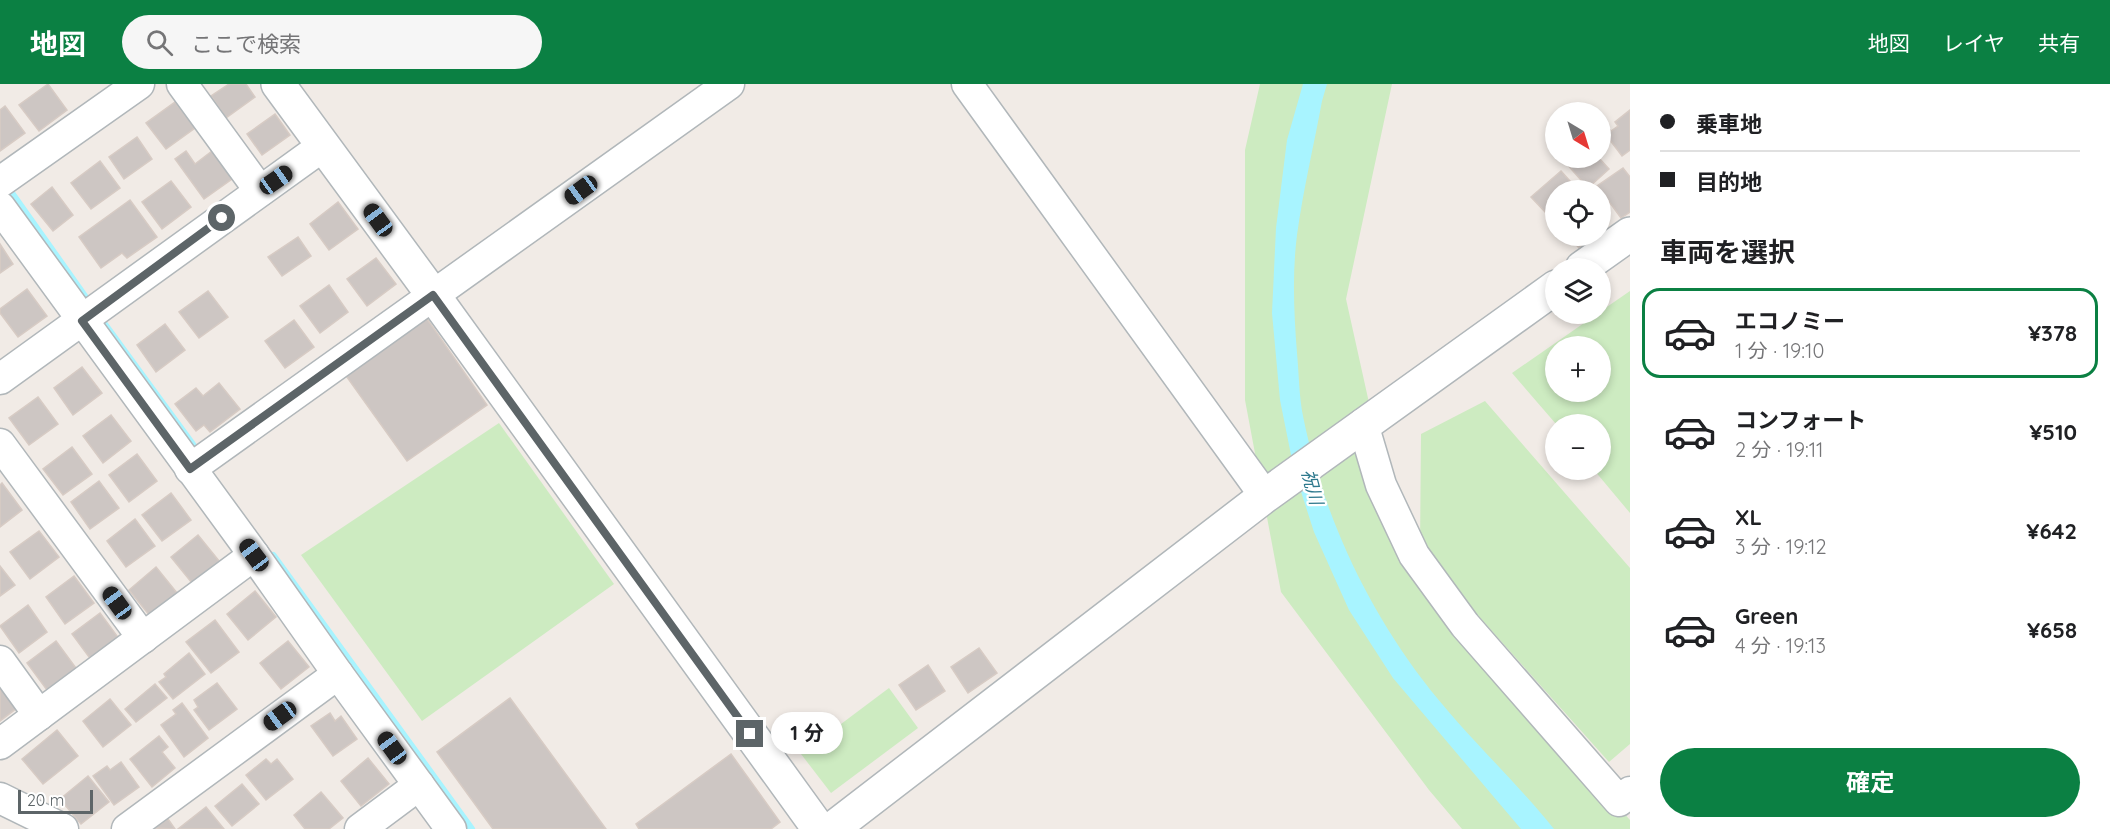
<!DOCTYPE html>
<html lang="ja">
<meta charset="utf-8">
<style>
:root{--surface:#fff;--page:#f6f6f6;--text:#202124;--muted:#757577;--line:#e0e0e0;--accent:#0b8043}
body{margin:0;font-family:Quicksand,"Noto Sans JP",sans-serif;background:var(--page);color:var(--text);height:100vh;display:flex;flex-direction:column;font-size:22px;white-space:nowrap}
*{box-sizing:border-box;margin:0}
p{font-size:20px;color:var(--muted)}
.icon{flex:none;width:33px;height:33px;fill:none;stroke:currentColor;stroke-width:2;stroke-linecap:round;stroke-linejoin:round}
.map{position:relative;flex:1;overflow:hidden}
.drawer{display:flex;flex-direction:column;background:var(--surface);width:480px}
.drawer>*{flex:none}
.banner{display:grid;align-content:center;height:132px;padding:0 30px;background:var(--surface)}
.needle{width:39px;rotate:142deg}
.controls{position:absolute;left:1545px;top:18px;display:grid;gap:12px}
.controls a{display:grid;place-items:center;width:66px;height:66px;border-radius:50%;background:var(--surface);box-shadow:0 3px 9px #0003;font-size:30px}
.scale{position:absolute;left:18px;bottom:15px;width:75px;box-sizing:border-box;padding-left:6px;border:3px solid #5d6568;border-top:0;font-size:16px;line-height:21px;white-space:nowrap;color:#5d6568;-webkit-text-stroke:4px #fff;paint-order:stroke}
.end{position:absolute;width:27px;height:27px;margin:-14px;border:8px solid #5d6568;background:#fff;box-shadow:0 0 0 3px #fff}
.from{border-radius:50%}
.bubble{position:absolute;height:42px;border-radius:21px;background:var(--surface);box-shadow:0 3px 9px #0003;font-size:20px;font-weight:700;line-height:42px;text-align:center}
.car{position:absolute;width:18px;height:36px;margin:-18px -9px;border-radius:8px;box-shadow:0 0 4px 2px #0007;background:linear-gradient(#222 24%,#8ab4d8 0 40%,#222 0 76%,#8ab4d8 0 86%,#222 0)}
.banner b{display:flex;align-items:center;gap:21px;height:57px;font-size:22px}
.banner b+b{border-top:2px solid var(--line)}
.banner i{width:15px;height:15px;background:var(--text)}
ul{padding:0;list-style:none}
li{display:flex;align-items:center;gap:18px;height:90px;margin:0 12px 9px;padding:0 18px;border:3px solid transparent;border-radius:18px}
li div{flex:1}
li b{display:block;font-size:22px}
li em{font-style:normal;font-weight:700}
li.on{border-color:var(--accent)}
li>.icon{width:54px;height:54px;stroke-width:1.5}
h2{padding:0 30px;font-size:27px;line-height:72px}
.action{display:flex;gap:12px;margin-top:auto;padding:12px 30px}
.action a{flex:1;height:69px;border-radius:36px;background:var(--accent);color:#fff;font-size:24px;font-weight:700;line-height:69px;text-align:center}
header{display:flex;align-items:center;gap:36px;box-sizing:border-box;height:84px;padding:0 30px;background:var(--accent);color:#fff}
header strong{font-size:28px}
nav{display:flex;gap:33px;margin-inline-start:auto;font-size:21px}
.search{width:420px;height:54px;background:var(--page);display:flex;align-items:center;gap:15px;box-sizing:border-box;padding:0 21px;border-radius:33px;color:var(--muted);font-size:22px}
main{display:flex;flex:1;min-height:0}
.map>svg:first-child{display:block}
.green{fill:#cdebc1;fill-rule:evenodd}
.water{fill:#a8f4ff}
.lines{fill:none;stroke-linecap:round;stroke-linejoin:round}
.stream{stroke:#a8f4ff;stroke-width:8}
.building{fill:#cdc6c3;stroke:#d7cbc4;stroke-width:1.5}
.minor-casing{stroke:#b1b7ba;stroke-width:33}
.tertiary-casing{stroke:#b1b7ba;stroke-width:36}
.minor{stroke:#fff;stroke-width:30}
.tertiary{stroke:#fff;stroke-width:33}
.route{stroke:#5d6568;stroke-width:8}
.labels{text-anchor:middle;stroke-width:4.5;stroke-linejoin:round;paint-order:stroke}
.water-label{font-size:18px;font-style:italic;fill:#2e798d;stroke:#fff}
</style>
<header>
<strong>地図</strong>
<div class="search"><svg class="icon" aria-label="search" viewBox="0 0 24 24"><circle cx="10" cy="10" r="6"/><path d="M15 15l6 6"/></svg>ここで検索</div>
<nav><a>地図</a><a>レイヤ</a><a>共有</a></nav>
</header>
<main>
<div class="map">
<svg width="1630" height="745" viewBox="0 0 1630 745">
<rect width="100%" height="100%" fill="#f1ebe6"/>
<g class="green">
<path d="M1260,0h132l-46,215 47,212 27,38 1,-115 64,-33 145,167v176l-21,18 -185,-207 90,137 116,128v9h-168l-33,-39 -148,-198 -36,-192v-250z"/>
<path d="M1630,207v222l-36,-43h6v-46h-44l-44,-51 85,-59h3l1,-3zM1556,262h44v46h-44z"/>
<path d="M499,339l115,161 -192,137 -121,-166z"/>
<path d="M889,604l29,40 -87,65 -30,-39z"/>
</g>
<path class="water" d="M1303,0h24l-5,17c-8,44 -19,89 -25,134 -5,39 -3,79 0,118 2,21 2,43 6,63 19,95 61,186 119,263 40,53 90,98 132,150h-33l-128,-151 -44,-68 -35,-78 -20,-62 -14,-70 -8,-87 4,-85 11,-88z"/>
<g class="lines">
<g class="stream">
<path d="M6,102l85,120"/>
<path d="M98,232l101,138"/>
<path d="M273,472l198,273"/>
</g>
</g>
<g class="building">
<path d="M48,0l19,26 -28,21 -20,-26z"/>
<path d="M229,0h17l9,13 -29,21 -15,-22z"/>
<path d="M175,18l20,26 -29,21 -20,-26z"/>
<path d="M5,22l20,27 -25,18v-41z"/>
<path d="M1630,26v40l-8,6 -22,-29 5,-3 6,7 7,-5 -3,-4z"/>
<path d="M275,30l15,21 -28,20 -15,-21z"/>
<path d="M137,53l15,22 -28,20 -15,-22z"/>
<path d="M186,67l9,13 17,-13 20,28 -28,20 -29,-40z"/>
<path d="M1572,74h27l10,11 -21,19 -22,-25z"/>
<path d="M100,77l20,27 -29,21 -20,-26z"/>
<path d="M1623,84l7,9v35l-9,6 -16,-22 -5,4 1,-9 -4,-5z"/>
<path d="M1561,87l17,19h-22v15l-10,8 -15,-16z"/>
<path d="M171,97l20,26 -29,22 -20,-27z"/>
<path d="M52,103l21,28 -20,16 -22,-27z"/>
<path d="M130,116l27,37 -30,21 -5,-5 -21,15 -22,-31z"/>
<path d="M338,118l20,27 -29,21 -19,-26z"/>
<path d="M1562,152h32l-15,12 -8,-9 -4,3z"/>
<path d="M298,153l13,19 -29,20 -14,-19z"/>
<path d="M0,160l13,20 -13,9z"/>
<path d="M376,174l20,26 -29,22 -20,-27z"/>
<path d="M329,201l19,27 -28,21 -20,-27z"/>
<path d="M27,205l20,27 -29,21 -18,-24v-4z"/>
<path d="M208,207l20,26 -29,21 -20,-26z"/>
<path d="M425,232l62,89 -80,56 -63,-88z"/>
<path d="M294,236l20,27 -29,21 -20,-27z"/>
<path d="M165,240l20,26 -29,22 -19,-27z"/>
<path d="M82,283l20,26 -29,22 -19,-27z"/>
<path d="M219,299l21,26 -30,23 -6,-7 -8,6 -21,-27 21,-16 7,8z"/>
<path d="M38,313l20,27 -29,21 -20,-27z"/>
<path d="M111,331l20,26 -28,22 -20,-27z"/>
<path d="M72,363l20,27 -29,21 -20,-26z"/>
<path d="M137,370l20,27 -28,21 -20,-27z"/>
<path d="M99,397l20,27 -29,21 -19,-27z"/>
<path d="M2,399l20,27 -22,17v-42z"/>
<path d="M171,409l20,27 -29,21 -20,-26z"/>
<path d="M135,435l20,27 -29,21 -19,-26z"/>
<path d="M39,447l20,26 -29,22 -20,-27z"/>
<path d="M198,451l21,26 -27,22 -21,-26z"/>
<path d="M0,482l15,19 -15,11z"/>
<path d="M156,483l21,26 -27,23 -21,-26z"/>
<path d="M74,492l20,27 -29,21 -19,-27z"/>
<path d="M255,507l21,26 -28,23 -21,-26z"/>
<path d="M28,521l19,27 -28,21 -19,-27z"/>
<path d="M100,529l20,27 -28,21 -20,-27z"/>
<path d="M215,536l24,32 -28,21 -25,-31z"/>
<path d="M56,557l20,27 -29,22 -20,-27z"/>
<path d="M288,557l21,26 -28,22 -21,-26z"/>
<path d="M979,564l18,25 -29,20 -17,-26z"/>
<path d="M189,569l16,21 -32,25 -14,-17 7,-5 -2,-3z"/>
<path d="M928,581l17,26 -29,19 -17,-25z"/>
<path d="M217,599l20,26 -28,21 -15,-20 4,-3 -4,-7z"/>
<path d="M155,600l12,14 -31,24 -11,-13z"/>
<path d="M0,601l17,23 -17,13z"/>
<path d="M510,614l96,131h-113l-56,-77z"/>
<path d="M110,615l21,26 -28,22 -20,-26z"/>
<path d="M182,619l26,35 -24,19 -23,-32 15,-11 -3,-4z"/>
<path d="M330,629l5,8 6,-5 16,23 -24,17 -22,-30z"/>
<path d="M57,646l21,26 -35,28 -21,-25z"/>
<path d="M159,652l9,11 -6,5 13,16 -23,19 -22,-28z"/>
<path d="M731,670l49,68 -9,7h-132l-3,-5z"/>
<path d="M368,674l21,26 -28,22 -20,-25z"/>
<path d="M266,675l5,5 6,-5 16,20 -27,21 -20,-25z"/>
<path d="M121,678l18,25 -25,18 -21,-29 14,-10 3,4z"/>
<path d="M88,692l21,26 -28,22 -21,-25z"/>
<path d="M242,700l17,20 -27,22 -17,-20z"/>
<path d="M321,708l22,26 -14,11h-24l-11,-14z"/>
<path d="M206,723l18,22h-46z"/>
<path d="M168,735l7,10 -20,-1z"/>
</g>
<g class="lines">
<g class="minor-casing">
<g id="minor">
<path d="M182,0l78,107"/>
<path d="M967,0l298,412"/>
<path d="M0,98l139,-98"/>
<path d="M0,123l254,348 84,119 113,155"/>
<path d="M0,295l323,-233"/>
<path d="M1363,340l18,61 33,70 51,70 154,176 11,-9"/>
<path d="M0,360l143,194"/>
<path d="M190,385l539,-385"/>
<path d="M0,577l39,54"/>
<path d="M0,660l254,-189"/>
<path d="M0,714l63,31"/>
<path d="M127,745l211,-155"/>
<path d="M360,745l59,-44"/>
</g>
</g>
<g class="tertiary-casing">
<g id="tertiary">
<path d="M278,0l155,211 386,534"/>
<path d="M1582,184l48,-34"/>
<path d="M832,745l433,-333 291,-209"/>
</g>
</g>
<use href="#minor" class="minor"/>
<use href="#tertiary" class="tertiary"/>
</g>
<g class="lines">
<path class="route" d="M222,134l-140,103 108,148 243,-174 317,439"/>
</g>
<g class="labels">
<g class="water-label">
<text transform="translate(1312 403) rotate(75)" y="6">祝川</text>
</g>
</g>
</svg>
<div class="controls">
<a><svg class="needle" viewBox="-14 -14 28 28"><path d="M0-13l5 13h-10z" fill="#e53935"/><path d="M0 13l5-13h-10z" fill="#757577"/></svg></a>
<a><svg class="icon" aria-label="locate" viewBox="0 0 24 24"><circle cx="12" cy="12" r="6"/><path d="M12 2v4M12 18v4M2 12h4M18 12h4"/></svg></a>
<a><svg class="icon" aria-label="layers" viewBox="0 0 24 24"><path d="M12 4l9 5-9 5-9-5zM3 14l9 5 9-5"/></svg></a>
<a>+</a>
<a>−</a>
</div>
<div class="scale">20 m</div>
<i class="end from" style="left:222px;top:134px"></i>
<i class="end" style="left:750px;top:650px"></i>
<div class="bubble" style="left:771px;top:628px;width:72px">1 分</div>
<i class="car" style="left:276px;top:96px;rotate:55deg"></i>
<i class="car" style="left:581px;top:106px;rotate:234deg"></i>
<i class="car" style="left:378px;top:136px;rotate:324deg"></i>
<i class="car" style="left:254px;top:471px;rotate:323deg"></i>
<i class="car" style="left:117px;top:519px;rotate:324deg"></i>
<i class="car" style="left:280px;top:632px;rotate:234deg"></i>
<i class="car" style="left:392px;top:664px;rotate:324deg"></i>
</div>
<section class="drawer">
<div class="banner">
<b><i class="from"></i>乗車地</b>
<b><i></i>目的地</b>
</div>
<h2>車両を選択</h2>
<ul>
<li class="on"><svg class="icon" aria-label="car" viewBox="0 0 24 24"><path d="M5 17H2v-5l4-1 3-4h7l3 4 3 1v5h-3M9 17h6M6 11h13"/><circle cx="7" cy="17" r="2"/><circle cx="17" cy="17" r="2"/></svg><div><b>エコノミー</b><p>1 分 · 19:10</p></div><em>¥378</em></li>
<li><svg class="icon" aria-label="car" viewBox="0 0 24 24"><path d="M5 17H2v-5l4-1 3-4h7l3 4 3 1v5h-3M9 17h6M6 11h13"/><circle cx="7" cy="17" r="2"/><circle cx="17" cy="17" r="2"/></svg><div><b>コンフォート</b><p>2 分 · 19:11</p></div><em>¥510</em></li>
<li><svg class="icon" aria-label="car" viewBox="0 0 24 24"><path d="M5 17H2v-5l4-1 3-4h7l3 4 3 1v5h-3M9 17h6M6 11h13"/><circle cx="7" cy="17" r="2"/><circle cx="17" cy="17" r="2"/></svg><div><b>XL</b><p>3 分 · 19:12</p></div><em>¥642</em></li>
<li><svg class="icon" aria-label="car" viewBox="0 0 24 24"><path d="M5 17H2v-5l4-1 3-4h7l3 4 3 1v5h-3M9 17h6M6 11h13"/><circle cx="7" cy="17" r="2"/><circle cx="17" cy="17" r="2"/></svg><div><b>Green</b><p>4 分 · 19:13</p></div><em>¥658</em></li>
</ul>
<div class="action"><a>確定</a></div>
</section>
</main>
